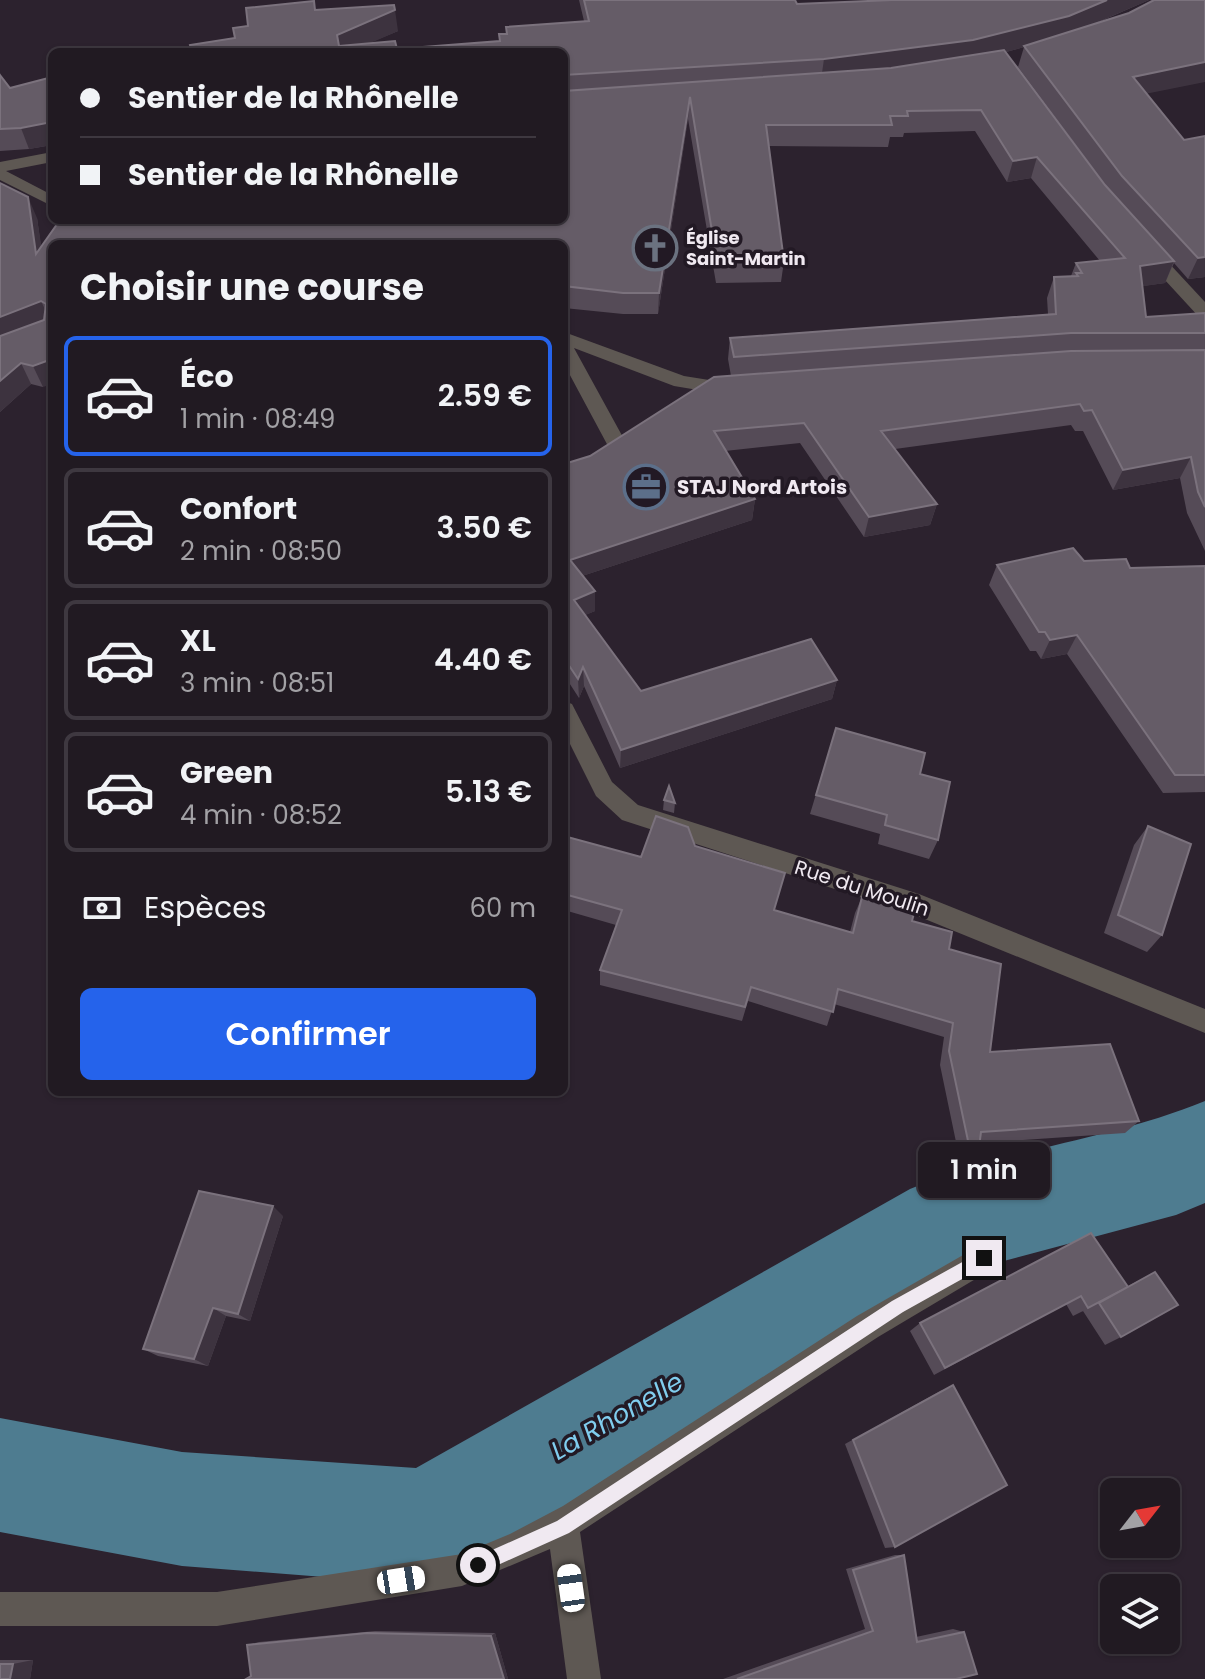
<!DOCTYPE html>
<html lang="fr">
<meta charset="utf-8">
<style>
:root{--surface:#211a22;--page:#29232a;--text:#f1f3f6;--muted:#a2a1a5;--line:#3e3840;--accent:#2563eb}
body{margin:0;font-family:Poppins,sans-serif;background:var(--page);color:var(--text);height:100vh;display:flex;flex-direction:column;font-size:30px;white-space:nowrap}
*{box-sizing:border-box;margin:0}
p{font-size:26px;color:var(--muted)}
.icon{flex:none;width:44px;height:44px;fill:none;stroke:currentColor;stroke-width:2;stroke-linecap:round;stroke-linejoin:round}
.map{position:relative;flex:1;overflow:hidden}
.sheet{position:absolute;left:48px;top:240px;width:520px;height:856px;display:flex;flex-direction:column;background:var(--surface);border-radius:12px;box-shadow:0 2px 6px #0004,0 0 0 2px var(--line)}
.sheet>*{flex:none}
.top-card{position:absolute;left:48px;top:48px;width:520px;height:176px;border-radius:12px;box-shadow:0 2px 6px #0004,0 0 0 2px var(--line);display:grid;align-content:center;height:176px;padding:0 32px;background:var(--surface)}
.needle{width:52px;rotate:59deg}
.buttons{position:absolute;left:1100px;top:1478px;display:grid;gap:16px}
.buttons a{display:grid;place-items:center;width:80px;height:80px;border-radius:12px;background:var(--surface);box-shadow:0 2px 6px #0004,0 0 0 2px var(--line);font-size:40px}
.end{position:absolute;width:36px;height:36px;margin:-18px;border:10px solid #f0e9f1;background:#111;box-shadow:0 0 0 4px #111}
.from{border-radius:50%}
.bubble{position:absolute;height:56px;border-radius:12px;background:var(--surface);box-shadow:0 2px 6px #0004,0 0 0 2px var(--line);font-size:26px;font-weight:600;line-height:56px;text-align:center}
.car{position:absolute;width:24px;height:48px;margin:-24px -12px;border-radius:10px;box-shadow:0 0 6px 2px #0007;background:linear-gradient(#fff 24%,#345 0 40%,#fff 0 76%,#345 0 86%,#fff 0)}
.top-card b{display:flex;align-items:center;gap:28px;height:76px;font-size:30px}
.top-card b+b{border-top:2px solid var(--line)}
.top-card i{width:20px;height:20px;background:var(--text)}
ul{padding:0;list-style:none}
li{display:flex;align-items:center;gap:24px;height:120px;margin:0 16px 12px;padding:0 16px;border:4px solid var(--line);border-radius:12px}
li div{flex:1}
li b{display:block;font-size:30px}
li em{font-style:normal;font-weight:600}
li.active{border-color:var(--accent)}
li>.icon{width:72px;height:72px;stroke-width:1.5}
h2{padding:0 32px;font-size:36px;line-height:96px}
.pay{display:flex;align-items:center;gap:20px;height:88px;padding:0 32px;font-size:30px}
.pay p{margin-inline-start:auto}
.cta{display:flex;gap:16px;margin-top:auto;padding:16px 32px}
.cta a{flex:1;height:92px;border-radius:12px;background:var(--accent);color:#fff;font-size:32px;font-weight:600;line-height:92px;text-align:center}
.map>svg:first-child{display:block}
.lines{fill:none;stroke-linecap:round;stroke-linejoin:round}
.river{fill:#4e7c90;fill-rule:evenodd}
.minor{fill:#5e5853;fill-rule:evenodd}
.wall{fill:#554b57;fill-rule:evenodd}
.shaded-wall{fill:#3d333f}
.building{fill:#655c67;stroke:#7b727d;stroke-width:2}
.route{fill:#f0e9f1}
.labels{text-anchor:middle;stroke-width:7;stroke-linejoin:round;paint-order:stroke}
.far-poi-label{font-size:18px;font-weight:bold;fill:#f0e9f1;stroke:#221924;text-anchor:start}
.poi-label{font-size:20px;font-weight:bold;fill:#f0e9f1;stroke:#221924;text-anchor:start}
.street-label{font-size:20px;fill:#f0e9f1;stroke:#221924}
.near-water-label{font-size:26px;font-style:italic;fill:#80cdee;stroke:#221924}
</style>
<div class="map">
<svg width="1205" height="1679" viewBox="0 0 1205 1679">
<rect width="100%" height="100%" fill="#2c222e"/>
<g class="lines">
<path class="river" d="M1205,1101v102l-29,12 -210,56 -499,297 -41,17 -244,-19 -182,-34v-114l182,34 234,16 494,-279c95,-40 200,-49 295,-88z"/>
<g class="minor">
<path d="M52,152v10l-46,9 46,24v11l-52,-26v-18z"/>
<path d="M1147,245l6,1 52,56v17l-6,-2 -58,-63v-8z"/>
<path d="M564,332l120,44 44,7 9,6 -9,6 -54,-9 -100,-38 51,93 -10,7 -7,-2 -44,-82z"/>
<path d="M564,701l8,3 40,78 26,23 281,89 286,115v24l-290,-118 -293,-95 -26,-24 -32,-64z"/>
<path d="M984,1243l10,5 5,10 -5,10 -116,69 -298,195 21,147h-34l-17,-130 -88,37 -245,40h-217v-34h217l245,-38 48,-20 53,-28 294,-190z"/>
</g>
</g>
<g class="wall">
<path d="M579,0h216l2,4 352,-4 -55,24 52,70 59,183 -17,2 -14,-16 -9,20 -23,3 4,31 59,-4v238l-18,-38 -7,-35 -67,12 -30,-59h-8l-4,-6 -176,24 42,55 -7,21 -66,12 -64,-94 -75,8 30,48 -3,21 -170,56 13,15v20l-10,4 56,76 196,-11 -5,19 -212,69 -36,-82 -5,12 -15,-23v-211l26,-8 141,-80 -3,-17 2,-21 318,-24 -1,-16 7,-21 17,-1 5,-13 24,-2 -69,-83 -24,4 -32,-51 -71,2 -1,4h-13l-2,10 -120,-1 16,115 -3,21 -65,1 -28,-164 -30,195h-35l-59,-6v-64h-512l-9,143 -12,-3 -31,28 37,-194 4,29 66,-22h6l-8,-5h459v-168h-372l43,-14 13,-12 68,-16 82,21 -29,12 28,6 102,-8 7,-7 78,-13zM1024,47l-6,20 89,120 -101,-135z"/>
<path d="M0,75l10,13 42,-11v68l-23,4 -29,2z"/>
<path d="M1084,561l46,7 75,-2v226l-42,1 -96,-139 -26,5 -5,-8h-6l-41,-66 8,-20z"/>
<path d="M836,728l84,46 18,66 -9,19 -51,-15 2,-10 -70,-20z"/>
<path d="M664,800l11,3 -1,10 -11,-3z"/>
<path d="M1148,826l14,109 -15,17 -43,-19 30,-88z"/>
<path d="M564,836l77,21 54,-11 80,64 75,22 5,-19 7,-16 50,24 37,28 41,103 149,69 -14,12 -146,10 -1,12 -10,11h-7l-21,-101 4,-28 -110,-33 -7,22 -79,-25 -6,20 -142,-36v-15l16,-45 -52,-15z"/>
<path d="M283,1216l-33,105 -24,-5 -18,50 -50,-10 -15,-7z"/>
<path d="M1155,1272l-34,65 -16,8 -22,-34 2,-1 -12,6 -7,-12 -132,71 -24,-44 10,-8 208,-37z"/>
<path d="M942,1390l-47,157 -10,1 -40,-104z"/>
<path d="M895,1555h9l12,82 37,-8 11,3 -8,47h-233l142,-50 -19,-60z"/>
<path d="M375,1631l120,2 13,46h-262l5,-3 -4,-31 12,-3z"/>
<path d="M0,1660h33l-3,19h2h-32z"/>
</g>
<g class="shaded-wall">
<path d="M1107,0h42l-86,37 -95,25 -147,18 3,-21z"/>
<path d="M395,10l3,21 -48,21h-10l-3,-17z"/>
<path d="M1205,62v20l-80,16 8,-21z"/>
<path d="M690,97l-2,22 -30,195 1,-21z"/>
<path d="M52,122v23l-23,4 -8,-21z"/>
<path d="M1037,157l-6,21 -24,4 6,-21z"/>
<path d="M28,197l9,21 9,58 -10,-22z"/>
<path d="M1205,257v20l-17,2 10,-21z"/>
<path d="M1174,261l-9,22 -34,5 9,-22z"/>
<path d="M41,301l10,21 -51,20v-25z"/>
<path d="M52,359v25l-9,3 -10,-21z"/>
<path d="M21,363l10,21 -31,28v-31z"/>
<path d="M1191,457l-11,21 -67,12 10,-20z"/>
<path d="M755,499l-3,21 -182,60v-20z"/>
<path d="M937,504l-7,21 -66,12 5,-20z"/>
<path d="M595,591v20l-21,9v-20z"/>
<path d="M1077,635l-10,19 -26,5 9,-19z"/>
<path d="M583,667l1,19 -5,12 -1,-19z"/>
<path d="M837,680l-5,19 -212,69 1,-18z"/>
<path d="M273,1206l10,10 -33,105 -12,-7z"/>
<path d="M213,1308l13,8 -18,50 -14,-7z"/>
<path d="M495,1633l13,46h-4l-13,-43z"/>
<path d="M33,1660l-3,19h-20l3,-15z"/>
</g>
<g class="building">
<path d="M584,0h211l2,4 95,-4h215l-38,16 -96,24 -149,19 -260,16v-23h-372l-2,-7 45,-7 -2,-10 15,-2 -2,-18 68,-7 1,9 79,-5 1,5 -58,25 2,11 56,-5 2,8 103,-8 -1,-7h8l-1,-7 83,-6z"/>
<path d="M1154,0h51v62l-72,15 51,63 21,-4v121l-7,1 -76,-82 -98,-130 105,-33z"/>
<path d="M1004,50l101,135 69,76 -34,5 6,51 59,-4v20h-134l-337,24 -4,-19 326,-24 -2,-37 24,-1 -2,-3h6l-6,-10 49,-5 -88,-101 -24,4 -32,-51 -74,1 1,5h-18l2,9h-126l18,136 -67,1 -27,-165 -31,196h-36l-59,-7v-42h-512v115l-19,7 -12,-3 -21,18v-45l44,-16 2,-16 -5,-3 -41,16v-134l28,14 8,57 24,-34h39l8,5h25l-1,-5h433v-129l327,-23z"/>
<path d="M0,75l10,13 42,-11v45l-31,6 -21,1z"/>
<path d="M1205,350v157l-7,-15 -7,-35 -68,13 -31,-60 -8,1 -4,-7 -199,27 56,73 -68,13 -65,-94 -90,8 41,68 -185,61 25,31 -21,9 67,91 170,-52 26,41 -216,70 -38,-83 -5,12 -14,-21v-194l26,-8 124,-79 357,-26z"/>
<path d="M1073,548l11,13 42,-2 4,9 75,-2v209h-30l-98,-140 -27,5 -5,-8h-6l-42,-67z"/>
<path d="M836,728l89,25 -5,21 30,8 -12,58 -53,-15 2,-10 -71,-20z"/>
<path d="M669,786l6,17 -11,-3z"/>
<path d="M656,816l32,11 7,19 90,27 -11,37 79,23 9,-36 52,16 -2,8 40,11 -3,17 52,15 -11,88 120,-8 29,77 -158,11 -3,23h-7l-22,-104 4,-28 -115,-34 -5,23 -82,-25 -6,20 -145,-37 22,-60 -58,-16v-58l77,21z"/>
<path d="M1148,826l43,18 -29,91 -44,-20z"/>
<path d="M199,1191l74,15 -35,108 -25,-6 -19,51 -51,-10z"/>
<path d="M1091,1233l37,54 -40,21 -7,-12 -136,72 -25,-45z"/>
<path d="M1155,1272l23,33 -57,32 -22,-34z"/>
<path d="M953,1385l54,100 -112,62 -42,-107z"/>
<path d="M904,1555l13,87 47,-10 13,42 -21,5h-219l136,-48 -20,-61z"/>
<path d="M367,1633l124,3 13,43h-258l5,-3 -4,-31z"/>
<path d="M0,1664h13l-3,15h-10z"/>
</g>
<path class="route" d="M984,1250l8,8 -3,6 -86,48 -334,221 -91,41 -6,-3v-12l85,-38 335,-220z"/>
<defs>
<g id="church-ring" transform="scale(2.3)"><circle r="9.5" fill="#221924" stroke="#6b7280" stroke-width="1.5"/><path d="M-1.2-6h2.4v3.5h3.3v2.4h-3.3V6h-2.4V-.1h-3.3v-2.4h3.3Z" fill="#6b7280"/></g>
<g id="office-ring" transform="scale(2.3)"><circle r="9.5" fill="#221924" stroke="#5c6f8a" stroke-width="1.5"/><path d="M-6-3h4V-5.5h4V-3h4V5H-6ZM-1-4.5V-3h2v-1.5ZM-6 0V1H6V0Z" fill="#5c6f8a"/></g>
</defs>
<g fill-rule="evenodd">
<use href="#church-ring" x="655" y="248"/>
<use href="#office-ring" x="646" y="487"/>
</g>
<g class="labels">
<g class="far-poi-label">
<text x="686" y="244">Église<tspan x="686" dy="21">Saint-Martin</tspan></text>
</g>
<g class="poi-label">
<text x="677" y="494">STAJ Nord Artois</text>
</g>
<g class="street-label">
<text transform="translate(862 888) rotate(18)" y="7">Rue du Moulin</text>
</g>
<g class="near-water-label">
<text transform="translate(617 1416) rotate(-30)" y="9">La Rhonelle</text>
</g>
</g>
</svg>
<div class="buttons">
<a><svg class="needle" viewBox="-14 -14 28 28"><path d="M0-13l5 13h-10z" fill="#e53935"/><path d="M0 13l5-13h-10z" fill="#a2a1a5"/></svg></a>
<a><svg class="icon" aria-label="layers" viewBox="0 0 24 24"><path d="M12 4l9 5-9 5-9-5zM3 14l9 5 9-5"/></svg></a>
</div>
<i class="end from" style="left:478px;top:1565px"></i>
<i class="end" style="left:984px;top:1258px"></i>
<div class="bubble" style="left:918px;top:1142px;width:132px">1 min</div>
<i class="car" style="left:401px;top:1580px;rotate:81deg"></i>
<i class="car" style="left:571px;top:1588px;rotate:352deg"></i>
<div class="top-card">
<b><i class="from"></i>Sentier de la Rhônelle</b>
<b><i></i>Sentier de la Rhônelle</b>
</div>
<section class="sheet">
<h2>Choisir une course</h2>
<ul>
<li class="active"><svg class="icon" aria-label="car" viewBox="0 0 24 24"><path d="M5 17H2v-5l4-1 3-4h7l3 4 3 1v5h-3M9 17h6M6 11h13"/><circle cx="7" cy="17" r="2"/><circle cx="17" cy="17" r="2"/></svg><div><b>Éco</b><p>1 min · 08:49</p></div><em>2.59 €</em></li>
<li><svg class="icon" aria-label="car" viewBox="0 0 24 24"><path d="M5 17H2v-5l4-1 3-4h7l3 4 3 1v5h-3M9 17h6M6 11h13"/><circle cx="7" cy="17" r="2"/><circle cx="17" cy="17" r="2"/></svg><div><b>Confort</b><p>2 min · 08:50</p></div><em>3.50 €</em></li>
<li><svg class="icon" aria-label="car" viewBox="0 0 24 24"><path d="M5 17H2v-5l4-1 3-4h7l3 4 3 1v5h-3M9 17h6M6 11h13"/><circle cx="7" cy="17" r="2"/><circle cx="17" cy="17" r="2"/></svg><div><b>XL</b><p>3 min · 08:51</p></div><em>4.40 €</em></li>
<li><svg class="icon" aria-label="car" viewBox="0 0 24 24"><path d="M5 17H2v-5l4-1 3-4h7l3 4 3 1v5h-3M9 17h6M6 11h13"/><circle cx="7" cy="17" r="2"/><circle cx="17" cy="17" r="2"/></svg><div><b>Green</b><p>4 min · 08:52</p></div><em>5.13 €</em></li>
</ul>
<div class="pay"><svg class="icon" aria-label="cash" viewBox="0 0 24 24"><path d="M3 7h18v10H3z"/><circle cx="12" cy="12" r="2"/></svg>Espèces<p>60 m</p></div>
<div class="cta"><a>Confirmer</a></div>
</section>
</div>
